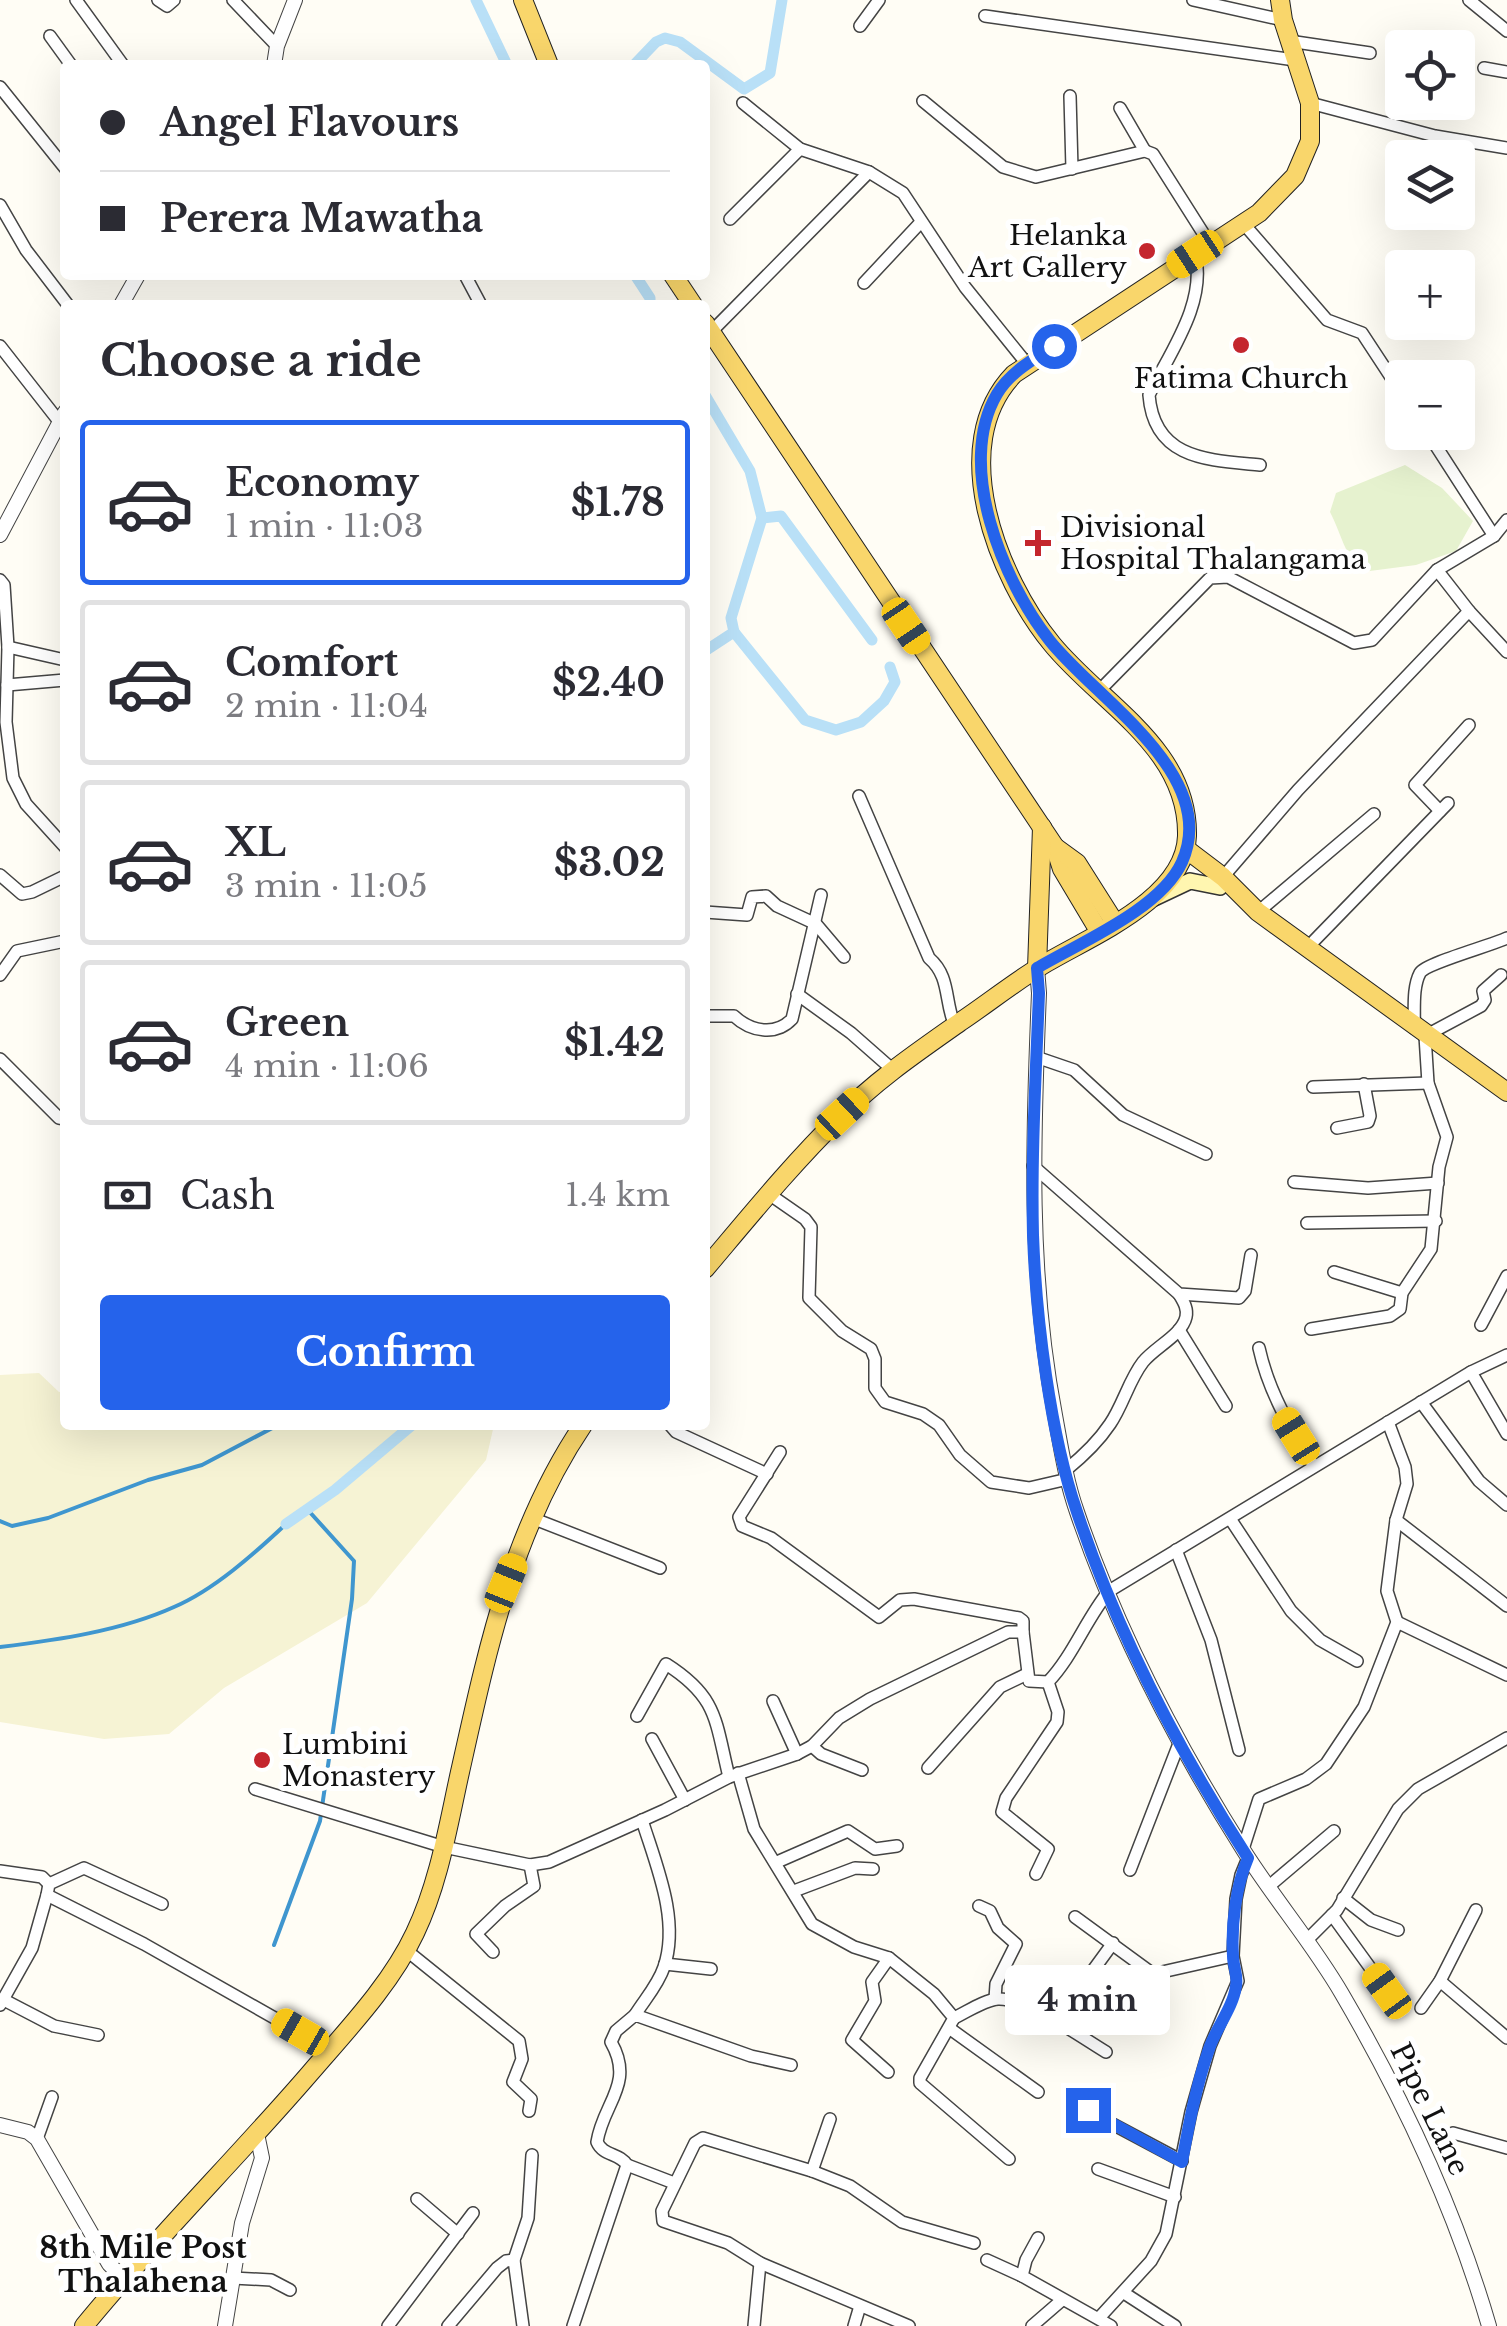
<!DOCTYPE html>
<meta charset="utf-8">
<style>
:root{--surface:#fff;--page:#f2f2f3;--text:#2b2b33;--muted:#7c7c81;--line:#e1e1e2;--accent:#2563eb}
body{margin:0;font-family:"Libre Baskerville",serif;background:var(--page);color:var(--text);height:100vh;display:flex;flex-direction:column;font-size:38px;white-space:nowrap}
*{box-sizing:border-box;margin:0}
p{font-size:32px;color:var(--muted)}
.icon{flex:none;width:55px;height:55px;fill:none;stroke:currentColor;stroke-width:2;stroke-linecap:round;stroke-linejoin:round}
.map{position:relative;flex:1;overflow:hidden}
.panel{position:absolute;left:60px;top:300px;width:650px;height:1130px;display:flex;flex-direction:column;background:var(--surface);border-radius:10px;box-shadow:0 10px 40px #0002}
.panel>*{flex:none}
.hud{position:absolute;left:60px;top:60px;width:650px;height:220px;border-radius:10px;box-shadow:0 10px 40px #0002;display:grid;align-content:center;height:220px;padding:0 40px;background:var(--surface)}
.controls{position:absolute;left:1385px;top:30px;display:grid;gap:20px}
.controls a{display:grid;place-items:center;width:90px;height:90px;border-radius:10px;background:var(--surface);box-shadow:0 10px 40px #0002;font-size:50px}
.end{position:absolute;width:45px;height:45px;margin:-22px;border:12px solid #2563eb;background:#fff;box-shadow:0 0 0 5px #fff}
.from{border-radius:50%}
.bubble{position:absolute;height:70px;border-radius:10px;background:var(--surface);box-shadow:0 10px 40px #0002;font-size:32px;font-weight:800;line-height:70px;text-align:center}
.car{position:absolute;width:30px;height:60px;margin:-30px -15px;border-radius:12px;box-shadow:0 0 8px 2px #0007;background:linear-gradient(#f5c518 24%,#345 0 40%,#f5c518 0 76%,#345 0 86%,#f5c518 0)}
.hud b{display:flex;align-items:center;gap:35px;height:95px;font-size:38px}
.hud b+b{border-top:2px solid var(--line)}
.hud i{width:25px;height:25px;background:var(--text)}
ul{padding:0;list-style:none}
li{display:flex;align-items:center;gap:30px;height:165px;margin:0 20px 15px;padding:0 20px;border:5px solid var(--line);border-radius:10px}
li div{flex:1}
li b{display:block;font-size:38px}
li em{font-style:normal;font-weight:800}
li.active{border-color:var(--accent)}
li>.icon{width:90px;height:90px;stroke-width:1.5}
h2{padding:0 40px;font-size:45px;line-height:120px}
.pay{display:flex;align-items:center;gap:25px;height:110px;padding:0 40px;font-size:38px}
.pay p{margin-inline-start:auto}
.button{display:flex;gap:20px;margin-top:auto;padding:20px 40px}
.button a{flex:1;height:115px;border-radius:10px;background:var(--accent);color:#fff;font-size:40px;font-weight:800;line-height:115px;text-align:center}
.map>svg:first-child{display:block}
.farmland{fill:#f6f3d4}
.pitch{fill:#e6f2cf}
.lines{fill:none;stroke-linecap:round;stroke-linejoin:round}
.stream{stroke:#3f96cf;stroke-width:4}
.canal{stroke:#b9e0f7;stroke-width:11}
.minor-casing{stroke:#444;stroke-width:14}
.tertiary-casing{stroke:#444;stroke-width:16}
.secondary-casing{stroke:#333;stroke-width:18}
.primary-casing{stroke:#222;stroke-width:20}
.minor{stroke:#fff;stroke-width:11}
.tertiary{stroke:#fff;stroke-width:14}
.secondary{stroke:#fff6b0;stroke-width:15}
.primary{stroke:#f9d66b;stroke-width:18}
.route{stroke:#2563eb;stroke-width:12}
.poi-dot{fill:#c4262e;stroke:#fff;stroke-width:4}
.labels{text-anchor:middle;stroke-width:10;stroke-linejoin:round;paint-order:stroke}
.poi-label{font-size:28px;fill:#111;stroke:#fff;text-anchor:start}
.street-label{font-size:28px;fill:#111;stroke:#fff}
.neighbourhood-label{font-size:30px;font-weight:bold;fill:#111;stroke:#fff}
</style>
<div class="map">
<svg width="1507" height="2326" viewBox="0 0 1507 2326">
<rect width="100%" height="100%" fill="#fffdf5"/>
<path class="farmland" d="M39,1373l20,19 6,-1v34h429l-8,35 -119,143 -143,85 -55,46 -65,5 -104,-17v-347z"/>
<path class="pitch" d="M1405,465l37,23 31,33 -17,30 -40,14 -54,7c-17,-16 -21,-39 -32,-60l6,-19z"/>
<g class="lines">
<g class="stream">
<path d="M0,1521l12,5 36,-8 100,-38 54,-15 76,-40"/>
<path d="M0,1647c57,-7 121,-16 174,-40 40,-17 81,-54 112,-83"/>
<path d="M274,1945l46,-124 32,-222 2,-38 -47,-52"/>
</g>
<g class="canal">
<path d="M476,0l31,65"/>
<path d="M634,65l22,-23 9,-4 15,4 64,47 26,-16 12,-73"/>
<path d="M635,275l15,23v7"/>
<path d="M705,395l45,76 12,47 -31,100 3,14 -29,19"/>
<path d="M762,518l19,-2 91,124"/>
<path d="M734,632l71,88 31,10 25,-8 23,-21 11,-19 -5,-15"/>
<path d="M286,1524l49,-34 77,-65"/>
</g>
<g class="minor-casing">
<g id="minor">
<path d="M76,0l47,65"/>
<path d="M158,0l9,6 7,-6"/>
<path d="M233,0l44,46"/>
<path d="M1193,0l90,20"/>
<path d="M1469,0l38,31"/>
<path d="M985,16l310,44"/>
<path d="M860,26l19,-26"/>
<path d="M50,36l21,29"/>
<path d="M1289,41l81,12"/>
<path d="M1484,68l23,4"/>
<path d="M0,87l65,81"/>
<path d="M1070,96l2,73"/>
<path d="M923,101l80,66 33,10 109,-26 8,3 57,90"/>
<path d="M743,103l57,46 69,23 34,21 62,94 62,77"/>
<path d="M1310,103l125,33 72,12"/>
<path d="M1120,108l25,43"/>
<path d="M0,205l26,45 42,55"/>
<path d="M730,219l70,-70"/>
<path d="M1243,223l84,97 35,13 40,61"/>
<path d="M1195,254c12,49 -25,98 -46,141 5,65 60,65 111,70"/>
<path d="M465,275l16,30"/>
<path d="M864,283l57,-61"/>
<path d="M711,332l158,-160"/>
<path d="M0,346l65,83"/>
<path d="M1427,432l67,104"/>
<path d="M1437,570l32,41"/>
<path d="M0,580l4,5 4,62 -2,75 7,56 13,26 39,43"/>
<path d="M8,647l57,13"/>
<path d="M7,685l58,-5"/>
<path d="M1098,692l112,-114 18,-1 126,66 18,-3 65,-70 57,-34 13,-16"/>
<path d="M859,796l70,162c22,19 15,43 26,68"/>
<path d="M1440,811l-25,-26 54,-60"/>
<path d="M0,875l22,19 10,-2 33,-16"/>
<path d="M1223,877l75,-87 171,-179 38,41"/>
<path d="M705,912l42,3 5,-18 14,-1 11,10 39,18 28,33"/>
<path d="M1258,912l116,-98"/>
<path d="M1308,947l140,-144"/>
<path d="M0,975l17,-24 48,-10"/>
<path d="M797,994l54,39 42,37"/>
<path d="M705,1016h29c17,16 42,20 58,3l29,-124"/>
<path d="M1414,1028c1,-17 -2,-40 6,-55 6,-10 70,-27 87,-35"/>
<path d="M1036,1057l38,13 49,45 83,39"/>
<path d="M0,1059l59,59 6,1"/>
<path d="M1313,1087l115,-4"/>
<path d="M1337,1128l31,-6 2,-6 -6,-32"/>
<path d="M1033,1166l146,128 60,4 6,-7 6,-36"/>
<path d="M1294,1182l74,6 70,-5"/>
<path d="M769,1194l36,25 6,8 -2,71 33,33 29,18 4,10v29l10,14 38,12 16,11 21,30 31,27 38,6 39,-9"/>
<path d="M1307,1223l129,-2"/>
<path d="M1334,1272l68,21"/>
<path d="M1481,1325l26,-49"/>
<path d="M1311,1329l79,-13 10,-7 2,-16 29,-44 8,-82 8,-30 -19,-54 -3,-47 56,-30 4,-6 -2,-9 18,-16"/>
<path d="M1179,1330l47,76"/>
<path d="M1259,1348c10,45 31,79 55,118"/>
<path d="M1471,1372l36,62"/>
<path d="M1421,1402l58,79 28,24"/>
<path d="M670,1425l6,7 91,42"/>
<path d="M780,1452l-41,65 3,9 29,12 108,79 21,-17 14,-1 105,19 4,3v11"/>
<path d="M1066,1470c16,-13 32,-28 44,-46 13,-19 19,-44 33,-62 12,-15 39,-27 43,-45 2,-9 -3,-16 -7,-23"/>
<path d="M532,1518l128,50"/>
<path d="M1231,1520l60,91 29,29 37,21"/>
<path d="M1396,1520l111,86"/>
<path d="M1176,1550l35,90 28,110"/>
<path d="M1397,1622l110,53"/>
<path d="M773,1701l24,53"/>
<path d="M637,1716l29,-52c52,33 49,56 63,113"/>
<path d="M652,1739l33,61"/>
<path d="M812,1746l9,8 41,16"/>
<path d="M928,1768l72,-81 27,-13"/>
<path d="M738,1773l16,56 58,95 42,23 35,11 45,36 20,24 -34,60v5l89,76"/>
<path d="M255,1789l189,58 86,18 19,-3 116,-52 64,-33 68,-23 15,-8 27,-28 31,-19 138,-67h15l6,49 19,1c25,-26 38,-63 61,-91l362,-219 36,-17"/>
<path d="M1243,1849l16,-50 47,-20 20,-15 38,-57 33,-85 -10,-31 9,-71 11,-36 -2,-17 -17,-45"/>
<path d="M777,1862l71,-31 27,18 22,-3"/>
<path d="M1130,1870l50,-129"/>
<path d="M0,1871l42,6 7,7"/>
<path d="M1036,1874l12,-25 -46,-37 4,-14 51,-76 1,-10 -10,-30"/>
<path d="M1268,1887l66,-56"/>
<path d="M794,1891l61,-23 18,1"/>
<path d="M1343,1898l28,22 27,10"/>
<path d="M162,1904l-78,-36 -35,16 -2,11 97,49 187,106"/>
<path d="M979,1906l11,5 8,17 18,16 -20,40 -1,15"/>
<path d="M1332,1915l55,76"/>
<path d="M1075,1917l78,57 80,-18"/>
<path d="M1307,1940l30,-30 61,-101 20,-20 89,-51"/>
<path d="M406,1950l113,91 3,18 -9,23 18,17 -2,12"/>
<path d="M493,1952l-17,-18 29,-28 29,-20 -4,-21"/>
<path d="M665,1964l46,5"/>
<path d="M1440,1981l67,57"/>
<path d="M2,1999l52,27 44,9"/>
<path d="M0,2005l32,-57 15,-53"/>
<path d="M1421,2008l19,-27 36,-71"/>
<path d="M635,2015c10,-16 23,-30 29,-48 16,-47 -8,-102 -22,-147"/>
<path d="M954,2018c13,-6 30,-18 44,-19 29,-1 83,38 108,53"/>
<path d="M1056,2021l57,-78"/>
<path d="M949,2028l89,64"/>
<path d="M888,2072l-36,-32 23,-39 -3,-19 17,-24"/>
<path d="M1088,2111l94,50"/>
<path d="M1453,2133l54,15"/>
<path d="M37,2139l15,-42"/>
<path d="M627,2165l47,18"/>
<path d="M1098,2169l77,28"/>
<path d="M812,2171l18,-52"/>
<path d="M417,2199l41,35"/>
<path d="M1038,2238l-12,22 -4,16 89,50"/>
<path d="M987,2260l35,16"/>
<path d="M233,2278l38,2 19,10"/>
<path d="M1124,2293l51,33"/>
<path d="M1099,2318l52,-57 15,-27 25,-122 19,-66 28,-65 -5,-25 3,-57 5,-24 7,-17"/>
<path d="M388,2326l85,-113"/>
<path d="M448,2326l49,-58 9,-7 8,-1"/>
<path d="M523,2326l-9,-66 14,-42 4,-63"/>
<path d="M573,2326l54,-161c-7,-12 -24,-9 -30,-23 6,-39 38,-58 14,-100l5,-11 19,-16 116,41 40,9"/>
<path d="M754,2326l6,-63"/>
<path d="M854,2326l6,-20"/>
<path d="M909,2326l-149,-63 -32,-20 -65,-22 -1,-10 33,-68 8,-5 109,33 38,15 52,36 72,21"/>
<path d="M1032,2326l30,-26"/>
</g>
</g>
<g class="tertiary-casing">
<g id="tertiary">
<path d="M274,65l3,-19 18,-46"/>
<path d="M121,305l17,-30"/>
<path d="M0,535l65,-123"/>
<path d="M1037,968l2,25c-6,142 -11,282 16,422 6,33 11,66 22,97 40,118 100,233 167,339 31,49 69,93 98,143 62,106 113,215 147,332"/>
<path d="M0,2125l28,7 9,7 72,125 14,14"/>
<path d="M225,2326l17,-103 20,-65 -5,-24"/>
</g>
</g>
<g class="secondary-casing">
<path id="secondary" d="M1154,898l36,-17 30,6"/>
</g>
<g class="primary-casing">
<g id="primary">
<path d="M523,0l26,65"/>
<path d="M673,275l20,30"/>
<path d="M705,323l350,524 7,22 37,62"/>
<path d="M1055,847l22,16 38,60"/>
<path d="M1186,849l37,28 35,35 249,180"/>
<path d="M1037,968l5,-141"/>
<path d="M705,1269c44,-52 87,-105 136,-153 35,-36 78,-65 119,-94 27,-18 53,-39 81,-56 47,-29 144,-66 146,-130 2,-88 -86,-132 -135,-192 -54,-66 -107,-199 -38,-270l245,-161 36,-37 15,-35v-38l-27,-83 -3,-20"/>
<path d="M84,2326c72,-88 153,-168 227,-254 37,-43 80,-88 104,-139 24,-50 33,-107 45,-161 27,-121 52,-242 123,-347"/>
</g>
</g>
<use href="#minor" class="minor"/>
<use href="#tertiary" class="tertiary"/>
<use href="#secondary" class="secondary"/>
<use href="#primary" class="primary"/>
</g>
<g class="lines">
<path class="route" d="M1054,346c-20,13 -44,26 -57,48 -42,71 6,188 53,247 45,57 171,134 132,221 -21,47 -103,81 -145,106l2,25c-3,80 -8,161 -6,242 3,83 17,199 44,277 40,120 102,239 171,346 -12,28 -17,66 -15,98 0,10 5,19 3,30 -3,22 -20,42 -27,63 -13,37 -20,75 -27,113l-94,-52"/>
</g>
<g class="poi-dot">
<circle cx="1147" cy="251" r="10"/>
<circle cx="1241" cy="345" r="10"/>
<path d="M1033 528h10v10h10v10h-10v10h-10v-10h-10v-10h10z"/>
<circle cx="262" cy="1760" r="10"/>
</g>
<g class="labels">
<g class="poi-label">
<text x="1127" y="245" text-anchor="end">Helanka<tspan x="1127" dy="32">Art Gallery</tspan></text>
<text x="1241" y="388" text-anchor="middle">Fatima Church</text>
<text x="1060" y="537">Divisional<tspan x="1060" dy="32">Hospital Thalangama</tspan></text>
<text x="282" y="1754">Lumbini<tspan x="282" dy="32">Monastery</tspan></text>
</g>
<g class="street-label">
<text transform="translate(1430 2109) rotate(64)" y="10">Pipe Lane</text>
</g>
<g class="neighbourhood-label">
<text x="143" y="2258">8th Mile Post<tspan x="143" dy="34">Thalahena</tspan></text>
</g>
</g>
</svg>
<div class="controls">
<a><svg class="icon" aria-label="locate" viewBox="0 0 24 24"><circle cx="12" cy="12" r="6"/><path d="M12 2v4M12 18v4M2 12h4M18 12h4"/></svg></a>
<a><svg class="icon" aria-label="layers" viewBox="0 0 24 24"><path d="M12 4l9 5-9 5-9-5zM3 14l9 5 9-5"/></svg></a>
<a>+</a>
<a>−</a>
</div>
<i class="end from" style="left:1054px;top:346px"></i>
<i class="end" style="left:1088px;top:2110px"></i>
<div class="bubble" style="left:1005px;top:1965px;width:165px">4 min</div>
<i class="car" style="left:1195px;top:254px;rotate:237deg"></i>
<i class="car" style="left:906px;top:626px;rotate:146deg"></i>
<i class="car" style="left:842px;top:1114px;rotate:47deg"></i>
<i class="car" style="left:1296px;top:1436px;rotate:328deg"></i>
<i class="car" style="left:506px;top:1583px;rotate:22deg"></i>
<i class="car" style="left:1387px;top:1991px;rotate:324deg"></i>
<i class="car" style="left:300px;top:2032px;rotate:300deg"></i>
<div class="hud">
<b><i class="from"></i>Angel Flavours</b>
<b><i></i>Perera Mawatha</b>
</div>
<section class="panel">
<h2>Choose a ride</h2>
<ul>
<li class="active"><svg class="icon" aria-label="car" viewBox="0 0 24 24"><path d="M5 17H2v-5l4-1 3-4h7l3 4 3 1v5h-3M9 17h6M6 11h13"/><circle cx="7" cy="17" r="2"/><circle cx="17" cy="17" r="2"/></svg><div><b>Economy</b><p>1 min · 11:03</p></div><em>$1.78</em></li>
<li><svg class="icon" aria-label="car" viewBox="0 0 24 24"><path d="M5 17H2v-5l4-1 3-4h7l3 4 3 1v5h-3M9 17h6M6 11h13"/><circle cx="7" cy="17" r="2"/><circle cx="17" cy="17" r="2"/></svg><div><b>Comfort</b><p>2 min · 11:04</p></div><em>$2.40</em></li>
<li><svg class="icon" aria-label="car" viewBox="0 0 24 24"><path d="M5 17H2v-5l4-1 3-4h7l3 4 3 1v5h-3M9 17h6M6 11h13"/><circle cx="7" cy="17" r="2"/><circle cx="17" cy="17" r="2"/></svg><div><b>XL</b><p>3 min · 11:05</p></div><em>$3.02</em></li>
<li><svg class="icon" aria-label="car" viewBox="0 0 24 24"><path d="M5 17H2v-5l4-1 3-4h7l3 4 3 1v5h-3M9 17h6M6 11h13"/><circle cx="7" cy="17" r="2"/><circle cx="17" cy="17" r="2"/></svg><div><b>Green</b><p>4 min · 11:06</p></div><em>$1.42</em></li>
</ul>
<div class="pay"><svg class="icon" aria-label="cash" viewBox="0 0 24 24"><path d="M3 7h18v10H3z"/><circle cx="12" cy="12" r="2"/></svg>Cash<p>1.4 km</p></div>
<div class="button"><a>Confirm</a></div>
</section>
</div>
